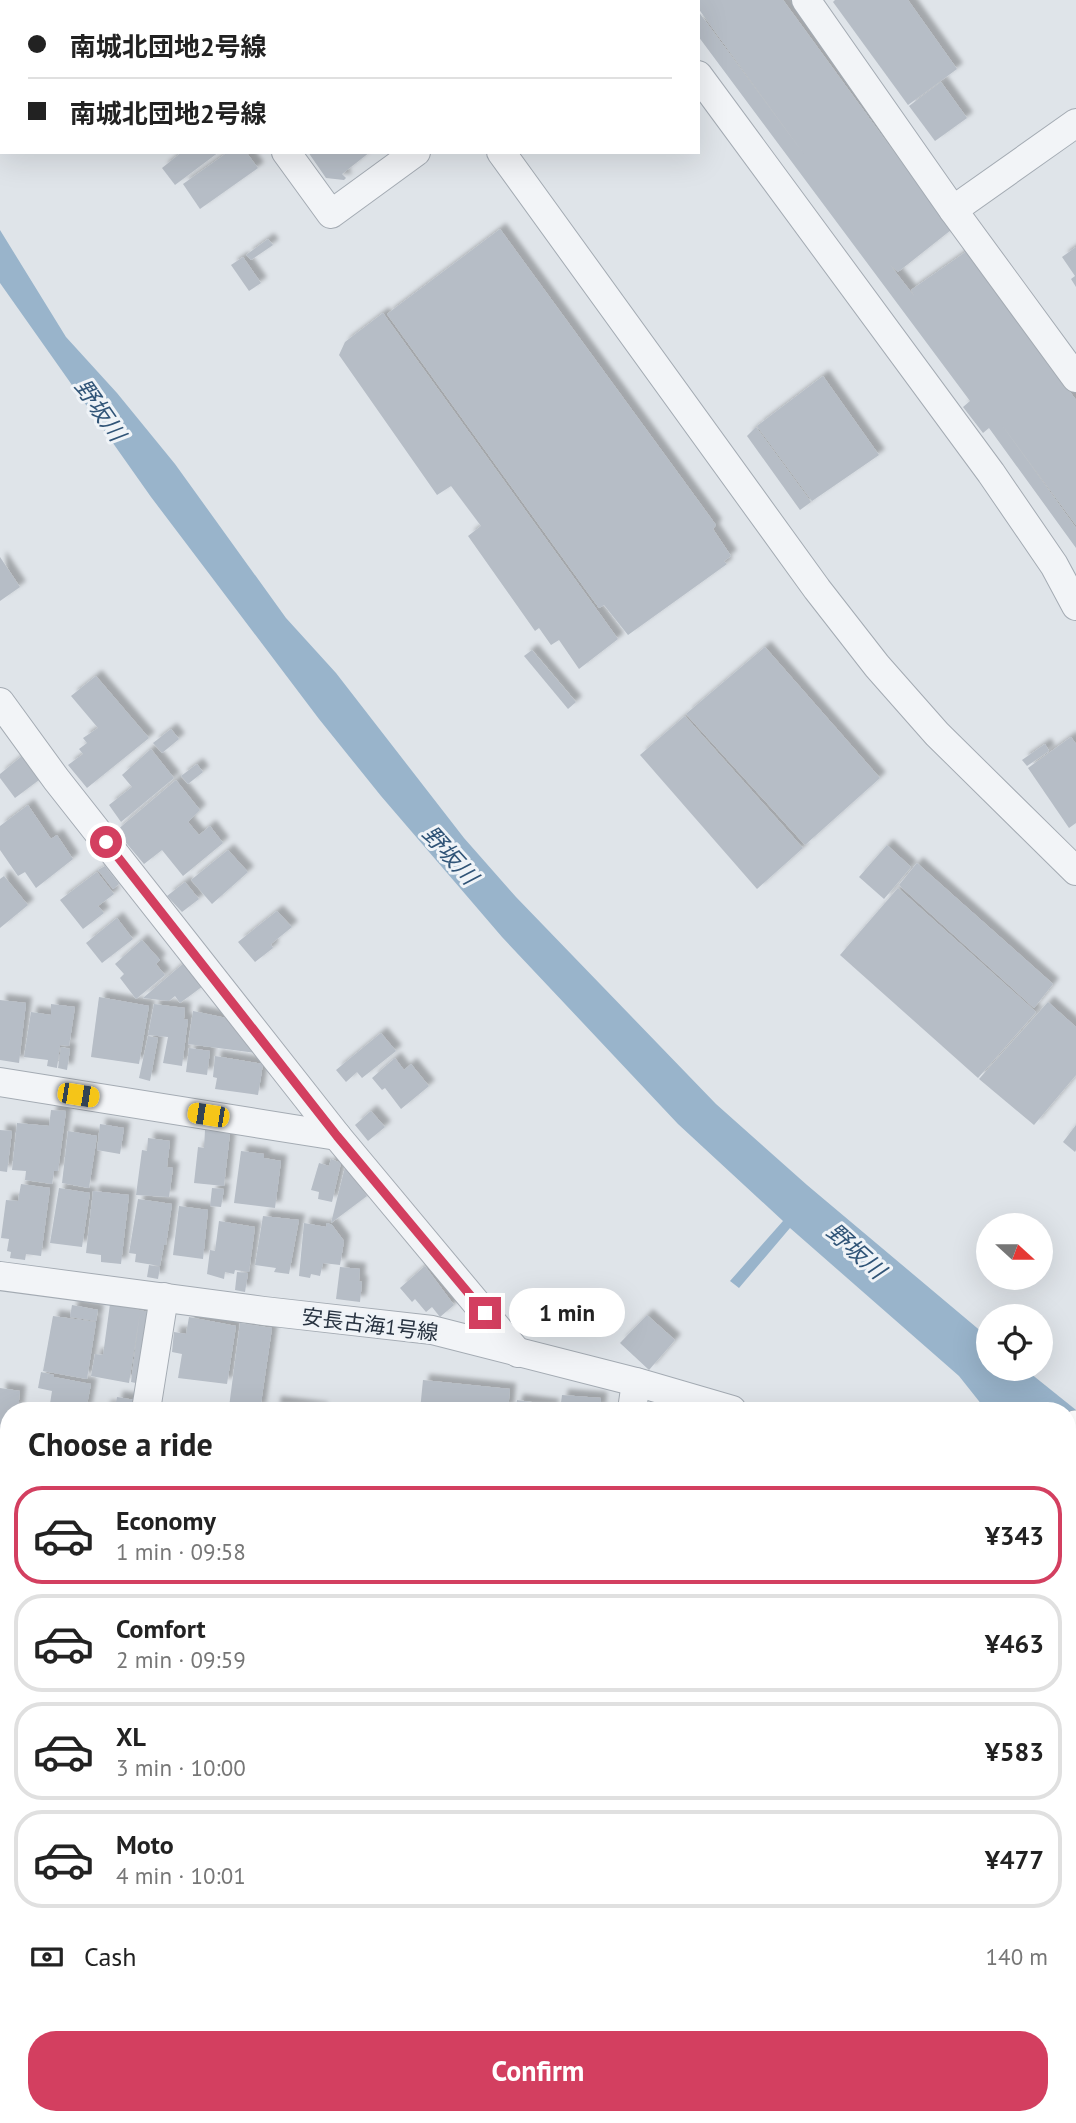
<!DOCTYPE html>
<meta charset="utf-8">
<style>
:root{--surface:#fff;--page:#f2f2f2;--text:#222;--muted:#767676;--line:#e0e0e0;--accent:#d33f60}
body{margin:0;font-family:"PT Sans","Noto Sans JP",sans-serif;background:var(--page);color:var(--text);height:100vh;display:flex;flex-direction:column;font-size:26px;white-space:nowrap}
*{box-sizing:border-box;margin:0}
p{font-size:23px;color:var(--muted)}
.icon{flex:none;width:38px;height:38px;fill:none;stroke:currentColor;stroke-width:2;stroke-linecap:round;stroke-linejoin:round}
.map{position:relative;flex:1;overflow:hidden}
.drawer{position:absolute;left:0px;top:1402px;width:1076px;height:723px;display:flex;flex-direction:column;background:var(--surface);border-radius:28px 28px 0 0;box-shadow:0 7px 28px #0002}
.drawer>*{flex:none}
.top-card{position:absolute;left:0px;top:0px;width:700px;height:154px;box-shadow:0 7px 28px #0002;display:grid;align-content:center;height:154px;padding:0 28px;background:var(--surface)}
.needle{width:46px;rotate:111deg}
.buttons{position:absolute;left:976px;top:1213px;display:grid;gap:14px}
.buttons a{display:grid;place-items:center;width:77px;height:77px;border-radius:50%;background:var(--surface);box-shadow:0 7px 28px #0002;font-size:35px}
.end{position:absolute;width:32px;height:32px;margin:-16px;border:9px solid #d33f60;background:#fff;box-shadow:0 0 0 4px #fff}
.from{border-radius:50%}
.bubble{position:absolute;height:49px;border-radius:24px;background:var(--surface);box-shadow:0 7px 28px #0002;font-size:23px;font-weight:600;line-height:49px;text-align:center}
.car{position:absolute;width:21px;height:42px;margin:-21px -10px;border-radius:9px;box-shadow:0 0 5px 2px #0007;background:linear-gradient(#f5c518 24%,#345 0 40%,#f5c518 0 76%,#345 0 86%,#f5c518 0)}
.top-card b{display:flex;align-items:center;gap:24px;height:66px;font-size:26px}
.top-card b+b{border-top:2px solid var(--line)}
.top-card i{width:18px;height:18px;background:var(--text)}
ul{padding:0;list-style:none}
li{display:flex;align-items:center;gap:21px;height:98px;margin:0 14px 10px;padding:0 14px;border:4px solid var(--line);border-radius:28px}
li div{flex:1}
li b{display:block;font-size:26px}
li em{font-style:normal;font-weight:600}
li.on{border-color:var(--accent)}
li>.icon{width:63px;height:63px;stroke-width:1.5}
h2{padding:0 28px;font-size:32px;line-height:84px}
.pay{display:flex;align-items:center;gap:18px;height:77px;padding:0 28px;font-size:26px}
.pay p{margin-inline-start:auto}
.button{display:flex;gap:14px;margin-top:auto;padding:14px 28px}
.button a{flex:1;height:80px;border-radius:28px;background:var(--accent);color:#fff;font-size:28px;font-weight:600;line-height:80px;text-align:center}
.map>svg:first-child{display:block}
.grass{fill:url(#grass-tufts)}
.water{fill:#99b4cb}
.building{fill:#b6bdc6;filter:url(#shadow)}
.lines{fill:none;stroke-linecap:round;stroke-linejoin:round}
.minor-casing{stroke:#a4abb3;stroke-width:30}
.major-casing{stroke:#9ea9b5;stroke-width:38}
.minor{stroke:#f2f4f7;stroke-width:28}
.major{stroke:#fff;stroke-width:37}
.route{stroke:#d33f60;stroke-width:9}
.labels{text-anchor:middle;stroke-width:6;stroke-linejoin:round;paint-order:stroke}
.street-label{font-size:21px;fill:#283341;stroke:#eff3f7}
.water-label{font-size:23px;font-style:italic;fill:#305477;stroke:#eff3f7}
</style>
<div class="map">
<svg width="1076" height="2123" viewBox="0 0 1076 2123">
<defs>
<pattern id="grass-tufts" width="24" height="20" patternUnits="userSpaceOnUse" patternTransform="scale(1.75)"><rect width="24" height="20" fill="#c6d3c0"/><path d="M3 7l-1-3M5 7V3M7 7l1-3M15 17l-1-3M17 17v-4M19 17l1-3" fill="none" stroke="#aab6a6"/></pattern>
<filter id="shadow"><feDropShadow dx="6" dy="-6" stdDeviation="2" flood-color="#0004"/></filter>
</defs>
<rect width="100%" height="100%" fill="#dfe4e9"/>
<g class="grass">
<path d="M1068,1479l8,6v126l-8,-6z"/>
<path d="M0,1582l9,1v51l-9,-1z"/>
<path d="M0,1652l9,1v250l-9,-2z"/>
<path d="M1068,1693l8,1v27l-8,-4z"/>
<path d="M1068,1733l8,3v40l-8,-1z"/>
<path d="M1068,1791l8,1v205h-8z"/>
</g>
<g class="water">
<path d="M0,230l66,107 51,56 58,71 111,154 50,55 128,165 52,59 200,207 91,81 182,153v30l36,1 51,41v70l-8,-6v-64h-82l-27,-34 -169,-148 -51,60 -9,-7 53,-60 -105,-97 -176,-187 -121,-141 -62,-77 -168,-222 -151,-214z"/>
<path d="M0,1905l9,2v209h1059v-110h8v117h-1076z"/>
</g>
<g class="building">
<path d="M698,0h85l168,230 -53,42 -8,-7 25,32 -4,-7 56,-39 109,149v125l-77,-104 77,107v20l-87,-120 -6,5 -20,-26 7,-6 -272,-365v-25l108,146 -108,-149z"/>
<path d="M835,0h73l49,69 -49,36 -75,-103z"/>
<path d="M941,82l26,36 -32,23 -26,-35z"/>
<path d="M182,152h37l-44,33 -13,-17z"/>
<path d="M228,152h18l12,16 -58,41 -17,-25z"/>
<path d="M308,152h62l-28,22 4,4 -2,2 -18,-2z"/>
<path d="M500,229l216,296 -3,4 18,27 -7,5 3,3 -99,71 -24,-30 -5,3 -212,-294z"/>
<path d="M268,239l5,6 -22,15 -5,-5z"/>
<path d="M1076,247v40l-5,-8 4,-3 -13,-19z"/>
<path d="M243,257l18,26 -12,8 -18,-26z"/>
<path d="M383,313l235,326 -39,30 -20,-29 -8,5 -12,-17 -4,3 -67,-95 13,-10 -30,-40 -14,9 -98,-140 6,-13z"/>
<path d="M823,376l56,79 -67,46 -55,-75z"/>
<path d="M756,427l55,75 -11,8 -53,-74z"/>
<path d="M0,557l20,30 -20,14z"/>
<path d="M765,647l115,131 -75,67 -119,-131z"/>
<path d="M532,650l44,52 -8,7 -44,-53z"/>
<path d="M96,676l53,62 -62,50 -19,-23 15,-11 -4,-5 8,-6 -4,-5 15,-10 -27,-32z"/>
<path d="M685,716l118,132 -46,41 -117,-134z"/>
<path d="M171,729l8,10 -17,14 -9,-10z"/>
<path d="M1071,737l5,7v79l-7,5 -41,-60z"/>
<path d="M1045,744l4,7 -22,15 -5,-6z"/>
<path d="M151,749l23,29 -53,44 -12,-17 23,-18 -10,-12z"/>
<path d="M22,756l17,24 -24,18 -15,-20v-4z"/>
<path d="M197,764l6,8 -15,12 -7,-8z"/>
<path d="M176,780l24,30 -12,12 11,13 11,-9 13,17 -40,33 -21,-26 -18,14 -28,-33z"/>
<path d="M28,805l23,34 6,-4 16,24 -37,29 -11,-16 -7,4 -18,-26v-24z"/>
<path d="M887,845l24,22 -27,32 -25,-22z"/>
<path d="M228,850l20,22 -36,32 -21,-24z"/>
<path d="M917,863l136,121 -19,24 -135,-123z"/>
<path d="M105,866l14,18 -6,5 -15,-19z"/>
<path d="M97,872l17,22 -16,12 6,7 -21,16 -23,-29z"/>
<path d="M4,876l24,29 -28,23v-49z"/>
<path d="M185,882l14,17 -17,13 -15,-16z"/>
<path d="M898,888l138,124 -58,66 -138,-123z"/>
<path d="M277,911l15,16 -21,17 2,4 -18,14 -17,-20z"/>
<path d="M117,918l16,21 -31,24 -16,-20z"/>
<path d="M142,940l18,20 -4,4 9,11 -29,24 -16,-21 4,-4 -9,-10z"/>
<path d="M184,963l19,23 -23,17 -5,-7 -6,5 -26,-3z"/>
<path d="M99,997l50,9 -10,58 -48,-7z"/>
<path d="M0,1000l26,3 -7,60 -19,-3z"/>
<path d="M1048,1002l28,25v48l-42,50 -55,-46z"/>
<path d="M51,1004l24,3 -6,39 -9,-1 -3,23 -10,-2 1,-6 -24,-3 7,-45 20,3z"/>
<path d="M154,1004l31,4 -1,11 4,1 -6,46 -19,-3 5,-26 -20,-2z"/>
<path d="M193,1011l38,8 25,34 -68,-9z"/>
<path d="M381,1033l15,18 -34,27 -5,-6 -11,10 -10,-12z"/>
<path d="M148,1036l10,2 -8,43 -11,-3z"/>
<path d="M61,1047l9,2 -3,21 -9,-2z"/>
<path d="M189,1048l21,3 -3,24 -21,-3z"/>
<path d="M215,1056l48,8 -5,31 -43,-6 2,-11 -4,-1z"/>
<path d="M395,1058l9,12 7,-6 18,22 -28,23 -16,-21 -3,2 -10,-12z"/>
<path d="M51,1110l15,1 -8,60h-4l-2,13 -27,-4 1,-9 -14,-1 5,-47 32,3z"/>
<path d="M371,1111l14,16 -17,14 -13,-16z"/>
<path d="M100,1124l24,4 -4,26 -23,-4z"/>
<path d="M1076,1125v25l-1,2 -12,-10z"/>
<path d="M0,1130l12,1 -5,41 -7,-1z"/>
<path d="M205,1130l25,3 -6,53 -30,-3 4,-36 6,1z"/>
<path d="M68,1131l29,5 -8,52 -27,-5z"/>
<path d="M148,1138l22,3 -3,26 6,1 -4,29 -33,-2 6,-45 5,1z"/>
<path d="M241,1151l23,3v4l17,3 -6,47 -41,-5z"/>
<path d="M331,1159l10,4 -9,39 -14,-3 1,-7 -8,-2 8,-27 10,3z"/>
<path d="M345,1167l22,29 -36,27z"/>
<path d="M21,1184l29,4 -9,68 -15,-2 -1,6 -15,-2 1,-6 -4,-1 2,-12 -8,-1 5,-38 12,1z"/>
<path d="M59,1188l31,5 -8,54 -32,-4z"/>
<path d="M212,1188l12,1 -3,18 -11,-1z"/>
<path d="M93,1191l36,4 -8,69 -20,-2v-7l-15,-2z"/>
<path d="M138,1199l34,5 -6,41h-2l-4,21 -25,-4 1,-8 -7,-1z"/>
<path d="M179,1206l29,4 -5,49 -30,-4z"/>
<path d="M263,1216l36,4 -10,54 -15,-2 2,-4 -21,-3z"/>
<path d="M219,1221l36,6 -6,45 -14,-2 -1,4 -9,-2 -1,7 -17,-5 3,-24 5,1z"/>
<path d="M304,1223l22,4 1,-4 5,2 12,16 -4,24 -17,-2 -3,13 -9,-2 -1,4 -11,-2z"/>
<path d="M149,1265l11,2 -2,12 -11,-2z"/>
<path d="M425,1266l29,39 -14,12 -8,-10 -6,5 -11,-13 -3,3 -12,-14z"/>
<path d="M340,1267l20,2 -1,12 3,1 -2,20 -24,-3z"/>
<path d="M237,1272l11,1 -3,19 -10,-2z"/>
<path d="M110,1304l39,8 -8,72 -10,-2 9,-70 -11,71 -38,-7 4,-22 8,1z"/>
<path d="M72,1305l26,5 -2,11 -26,-4z"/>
<path d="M647,1315l28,25 -26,30 -29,-27z"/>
<path d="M53,1316l43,6 -9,57 -44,-8z"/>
<path d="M189,1317l47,9 -9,58 -49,-6 4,-24 -10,-2 2,-20 12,2z"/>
<path d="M240,1323l32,5 -12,82 -31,-3z"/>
<path d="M41,1372l13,3v2l37,7 -5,26h-37l3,-19 -14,-3z"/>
<path d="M423,1380l87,9 -2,21h-88z"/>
<path d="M0,1388l20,3 -2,19h-9l-1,76 -8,-1z"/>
<path d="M562,1395l39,3 -1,12h-40z"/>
<path d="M117,1397l18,3 -2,10h-29l1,-4 10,1z"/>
<path d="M517,1400l36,5 -1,5h-37z"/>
<path d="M275,1402l47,6v2h-48z"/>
<path d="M1068,1640l8,2v31l-8,-1z"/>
</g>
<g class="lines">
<g class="minor-casing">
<g id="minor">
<path d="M175,0l2,2"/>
<path d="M392,0l2,2"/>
<path d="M643,0l1,2"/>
<path d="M806,0l147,210 123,168"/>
<path d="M619,2l2,-2"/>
<path d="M698,75l293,398 63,92 22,41"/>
<path d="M286,152l45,62 85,-62"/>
<path d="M501,152l316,437 60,77 60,68 139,137"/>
<path d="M953,210l123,-87"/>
<path d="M0,702l56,77 281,357 181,217"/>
<path d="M0,1082l337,54"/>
<path d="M0,1276l264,35 168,19 204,52 96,28"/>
<path d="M146,1410l18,-113"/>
<path d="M632,1410l4,-28"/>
</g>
</g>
<g class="major-casing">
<g id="major">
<path d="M1068,1433l8,-4"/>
<path d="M0,1562l9,1"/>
</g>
</g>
<use href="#minor" class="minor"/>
<use href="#major" class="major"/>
</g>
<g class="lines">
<path class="route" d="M106,842l231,294 148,177"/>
</g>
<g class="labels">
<g class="street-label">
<text transform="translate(370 1325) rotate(7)" y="7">安長古海1号線</text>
</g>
<g class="water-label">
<text transform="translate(100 410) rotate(55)" y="8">野坂川</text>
<text transform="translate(450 855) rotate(48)" y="8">野坂川</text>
<text transform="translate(856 1251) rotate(42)" y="8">野坂川</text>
</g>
</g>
</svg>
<div class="buttons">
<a><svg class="needle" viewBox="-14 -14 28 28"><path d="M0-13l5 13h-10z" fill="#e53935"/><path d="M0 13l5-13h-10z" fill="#767676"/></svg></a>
<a><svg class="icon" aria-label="locate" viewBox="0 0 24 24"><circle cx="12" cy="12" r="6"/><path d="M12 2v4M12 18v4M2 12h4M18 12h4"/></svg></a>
</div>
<i class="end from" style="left:106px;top:842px"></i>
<i class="end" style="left:485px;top:1313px"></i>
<div class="bubble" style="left:509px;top:1288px;width:116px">1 min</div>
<i class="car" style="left:78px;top:1095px;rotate:99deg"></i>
<i class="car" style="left:208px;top:1115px;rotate:279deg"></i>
<div class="top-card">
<b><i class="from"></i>南城北団地2号線</b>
<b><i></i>南城北団地2号線</b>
</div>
<section class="drawer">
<h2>Choose a ride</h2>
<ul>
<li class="on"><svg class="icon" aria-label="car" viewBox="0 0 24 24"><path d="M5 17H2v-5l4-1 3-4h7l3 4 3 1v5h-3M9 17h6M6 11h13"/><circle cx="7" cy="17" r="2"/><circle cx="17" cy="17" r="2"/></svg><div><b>Economy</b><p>1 min · 09:58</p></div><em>¥343</em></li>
<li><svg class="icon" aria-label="car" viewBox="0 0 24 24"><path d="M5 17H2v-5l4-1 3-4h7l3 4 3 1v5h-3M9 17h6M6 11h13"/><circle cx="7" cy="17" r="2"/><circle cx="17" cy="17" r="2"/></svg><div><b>Comfort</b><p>2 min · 09:59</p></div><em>¥463</em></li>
<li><svg class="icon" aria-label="car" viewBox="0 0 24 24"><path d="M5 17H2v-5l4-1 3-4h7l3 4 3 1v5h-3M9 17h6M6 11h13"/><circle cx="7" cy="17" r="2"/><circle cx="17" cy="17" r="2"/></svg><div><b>XL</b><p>3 min · 10:00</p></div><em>¥583</em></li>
<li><svg class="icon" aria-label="car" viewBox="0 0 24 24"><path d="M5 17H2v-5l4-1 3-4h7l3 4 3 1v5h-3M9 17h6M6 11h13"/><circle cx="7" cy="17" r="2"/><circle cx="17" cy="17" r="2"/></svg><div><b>Moto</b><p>4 min · 10:01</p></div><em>¥477</em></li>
</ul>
<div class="pay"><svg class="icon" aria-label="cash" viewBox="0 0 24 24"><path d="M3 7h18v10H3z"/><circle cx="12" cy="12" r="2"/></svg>Cash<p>140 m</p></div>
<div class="button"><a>Confirm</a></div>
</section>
</div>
